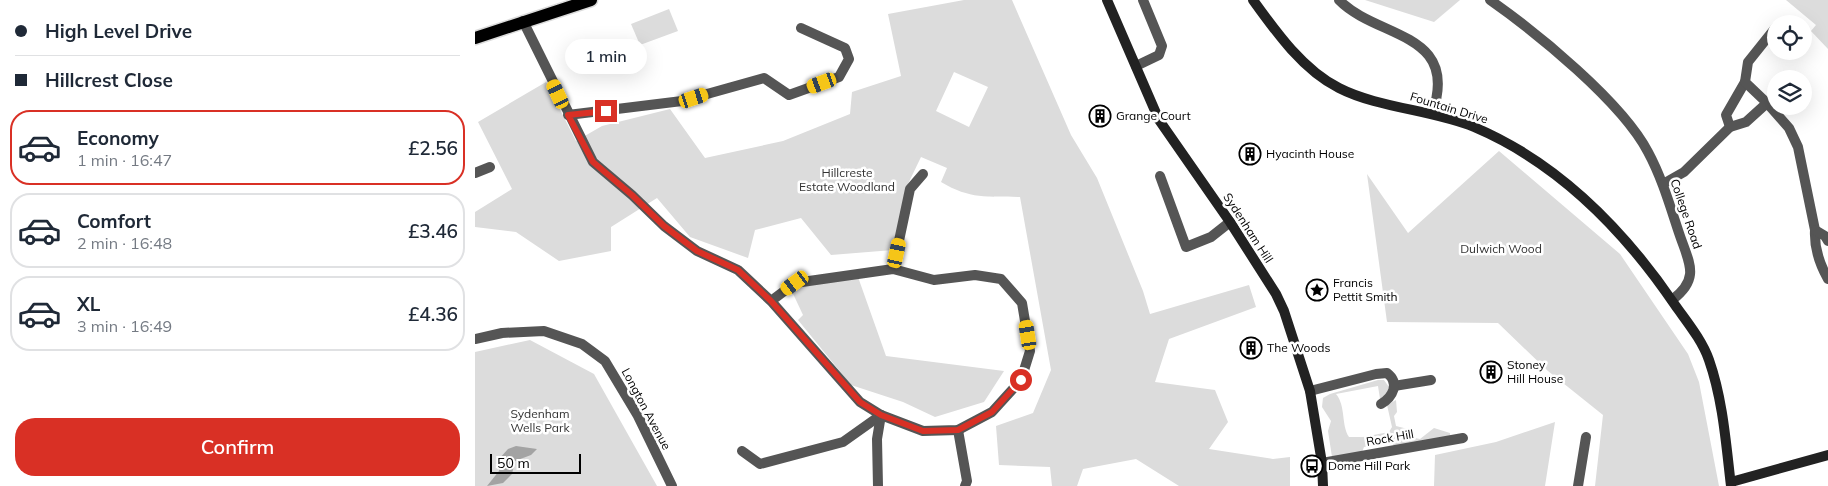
<!DOCTYPE html>
<meta charset="utf-8">
<style>
:root{--surface:#fff;--page:#f2f2f3;--text:#1f2937;--muted:#747a83;--line:#e0e1e3;--accent:#d93025}
body{margin:0;font-family:Mulish,sans-serif;background:var(--page);color:var(--text);height:100vh;display:flex;flex-direction:column;font-size:19px;white-space:nowrap}
*{box-sizing:border-box;margin:0}
p{font-size:16px;color:var(--muted)}
.icon{flex:none;width:28px;height:28px;fill:none;stroke:currentColor;stroke-width:2;stroke-linecap:round;stroke-linejoin:round}
.map{position:relative;flex:1;overflow:hidden}
.details{display:flex;flex-direction:column;background:var(--surface);width:475px}
.details>*{flex:none}
.guide{display:grid;align-content:center;height:110px;padding:0 15px;background:var(--surface)}
.fabs{position:absolute;left:1292px;top:15px;display:grid;gap:10px}
.fabs a{display:grid;place-items:center;width:45px;height:45px;border-radius:50%;background:var(--surface);box-shadow:0 5px 20px #0002;font-size:25px}
.scale{position:absolute;left:15px;bottom:12px;width:91px;box-sizing:border-box;padding-left:5px;border:2px solid #000;border-top:0;font-size:14px;line-height:18px;white-space:nowrap;color:#000;-webkit-text-stroke:4px #fff;paint-order:stroke}
.end{position:absolute;width:22px;height:22px;margin:-11px;border:6px solid #d93025;background:#fff;box-shadow:0 0 0 2px #fff}
.from{border-radius:50%}
.bubble{position:absolute;height:35px;border-radius:18px;background:var(--surface);box-shadow:0 5px 20px #0002;font-size:16px;font-weight:600;line-height:35px;text-align:center}
.car{position:absolute;width:15px;height:30px;margin:-15px -8px;border-radius:6px;box-shadow:0 0 4px 1px #0007;background:linear-gradient(#f5c518 24%,#345 0 40%,#f5c518 0 76%,#345 0 86%,#f5c518 0)}
.guide b{display:flex;align-items:center;gap:18px;height:48px;font-size:19px}
.guide b+b{border-top:1px solid var(--line)}
.guide i{width:12px;height:12px;background:var(--text)}
ul{padding:0;list-style:none}
li{display:flex;align-items:center;gap:15px;height:75px;margin:0 10px 8px;padding:0 5px;border:2px solid var(--line);border-radius:20px}
li div{flex:1}
li b{display:block;font-size:19px}
li em{font-style:normal;font-weight:600}
li.active{border-color:var(--accent)}
li>.icon{width:45px;height:45px;stroke-width:1.5}
.cta{display:flex;gap:10px;margin-top:auto;padding:10px 15px}
.cta a{flex:1;height:58px;border-radius:20px;background:var(--accent);color:#fff;font-size:20px;font-weight:600;line-height:58px;text-align:center}
main{display:flex;flex:1;min-height:0}
.map>svg:first-child{display:block}
.green{fill:#dcdcdc;fill-rule:evenodd}
.water{fill:#a3a3a3}
.lines{fill:none;stroke-linecap:round;stroke-linejoin:round}
.primary-casing{stroke:#dbdbdb;stroke-width:15}
.street{stroke:#555;stroke-width:10}
.secondary{stroke:#222;stroke-width:10}
.primary{stroke:#000;stroke-width:12}
.route{stroke:#d93025;stroke-width:6}
.labels{text-anchor:middle;stroke-width:5;stroke-linejoin:round;paint-order:stroke}
.street-label{font-size:12px;fill:#000;stroke:#fff}
.poi-label{font-size:12px;fill:#000;stroke:#fff;text-anchor:start}
.park-label{font-size:12px;fill:#333;stroke:#fff}
</style>
<main>
<section class="details">
<div class="guide">
<b><i class="from"></i>High Level Drive</b>
<b><i></i>Hillcrest Close</b>
</div>
<ul>
<li class="active"><svg class="icon" aria-label="car" viewBox="0 0 24 24"><path d="M5 17H2v-5l4-1 3-4h7l3 4 3 1v5h-3M9 17h6M6 11h13"/><circle cx="7" cy="17" r="2"/><circle cx="17" cy="17" r="2"/></svg><div><b>Economy</b><p>1 min · 16:47</p></div><em>£2.56</em></li>
<li><svg class="icon" aria-label="car" viewBox="0 0 24 24"><path d="M5 17H2v-5l4-1 3-4h7l3 4 3 1v5h-3M9 17h6M6 11h13"/><circle cx="7" cy="17" r="2"/><circle cx="17" cy="17" r="2"/></svg><div><b>Comfort</b><p>2 min · 16:48</p></div><em>£3.46</em></li>
<li><svg class="icon" aria-label="car" viewBox="0 0 24 24"><path d="M5 17H2v-5l4-1 3-4h7l3 4 3 1v5h-3M9 17h6M6 11h13"/><circle cx="7" cy="17" r="2"/><circle cx="17" cy="17" r="2"/></svg><div><b>XL</b><p>3 min · 16:49</p></div><em>£4.36</em></li>
</ul>
<div class="cta"><a>Confirm</a></div>
</section>
<div class="map">
<svg width="1353" height="486" viewBox="0 0 1353 486">
<rect width="100%" height="100%" fill="#fff"/>
<g class="green">
<path d="M489,0h48l59,135 26,43 46,113 7,23 99,-29 7,22 -87,32 -14,43 60,8 13,32 -19,27 64,10 17,-2v29h-111l-43,-27 -53,10 -6,17h-25l-2,-19 -51,-2 -3,-39 37,-13 18,-43 -31,-173c-32,-1 -49,3 -79,-15l6,-14 -26,-11 -14,29 -14,64 -62,5 -30,-37 -46,12 -7,28 -58,-21 -33,-39 -46,29v24l-52,10 -43,-29 -41,-5v-15l37,-23 -34,-67 68,-40 30,59 26,-15 68,-17 35,49 78,-17 67,-27 2,-22 49,-16 -13,-62zM479,72l34,15 -19,40 -33,-16z"/>
<path d="M890,0h95l-26,22z"/>
<path d="M1311,0h42v49l-17,-18 5,-6z"/>
<path d="M194,9l9,22 -38,14 -9,-21z"/>
<path d="M1024,151l121,103 68,100 11,28 20,104h-124l8,-71 -55,-44 -50,-48 -111,-1 -20,-148 41,59z"/>
<path d="M383,277l28,79 118,15 -20,31 -49,15 -32,-15 -52,-17 -53,-65 5,-5 -15,-32z"/>
<path d="M55,340l64,34 63,112h-182v-134z"/>
<path d="M903,380h6l5,7 -2,7 -7,5 -2,-13 -42,8c10,12 5,31 13,43h14l26,-5 3,-5 -5,-22 9,-5 1,12 -3,4 2,10 12,3 7,9 5,1 14,-11 16,5 1,11c-17,6 -39,3 -57,5l-1,-6 -29,4 -2,5 -30,5 -4,-26 3,-10 -9,-14 1,-9 7,-4z"/>
<path d="M1080,422l-10,64h-111l1,-31 61,-13z"/>
</g>
<path class="water" d="M41,446l21,3 -6,6 -16,6 -3,13 -9,9 -16,3 12,-15v-12l9,-10z"/>
<g class="lines">
<g class="primary-casing">
<path id="primary" d="M0,38l116,-38"/>
</g>
<g class="street">
<path d="M864,0c38,39 122,31 93,114"/>
<path d="M1015,0c47,33 132,102 158,152 14,26 22,54 31,81 10,30 22,45 -7,67"/>
<path d="M48,21l70,141 39,33 32,31 33,25 41,19 33,31 89,101 21,13 42,16 35,-1 34,-18 29,-32 9,-29 -8,-48 -21,-24 -26,-4 -41,5 -41,-11 -98,14 -24,18"/>
<path d="M661,66l23,-11 3,-9 -19,-46"/>
<path d="M1292,103l22,25 9,19 17,83c-1,18 4,33 13,49"/>
<path d="M93,115l114,-14 82,-23 25,17 50,-18 10,-18 -4,-11 -44,-20"/>
<path d="M1255,127l-4,-12 19,-33"/>
<path d="M0,173l15,-6"/>
<path d="M685,176l26,71 25,-10 19,-15"/>
<path d="M1188,184l21,-12 46,-45 16,-5 21,-19 -22,-21 3,-20 28,-35"/>
<path d="M1340,230l10,6 3,5"/>
<path d="M418,269l17,-80 13,-15"/>
<path d="M0,339l27,-6 42,-2 38,13 23,17 33,55 34,70"/>
<path d="M919,386l37,-6"/>
<path d="M835,391l66,-17 11,-1c13,10 6,24 -6,31"/>
<path d="M483,430l9,51 -2,5"/>
<path d="M267,451l18,13 83,-22 38,-27"/>
<path d="M847,463l141,-25"/>
<path d="M403,486l-1,-47 4,-24"/>
<path d="M1103,486l8,-49"/>
</g>
<g class="secondary">
<path d="M632,0l52,120 71,102 46,72 8,17 26,80 12,72 1,23"/>
<path d="M778,0c23,32 50,70 86,88 39,20 94,22 135,39 85,36 150,103 201,178 12,17 27,35 34,55 14,40 17,84 22,126"/>
<path d="M1256,482l97,-27"/>
</g>
<use href="#primary" class="primary"/>
</g>
<g class="lines">
<path class="route" d="M131,111l-38,4 25,47 39,33 32,31 33,25 41,19 33,31 89,101 21,13 42,16 35,-1 34,-18 29,-32"/>
</g>
<defs>
<g id="building-ring" transform="scale(1.125)"><circle r="9.5" fill="#fff" stroke="#000" stroke-width="1.5"/><path d="M-4-6H4V6H1V3H-1V6H-4ZM-2.5-4.3h1.7v1.8h-1.7ZM.8-4.3h1.7v1.8H.8ZM-2.5-1h1.7V.8h-1.7ZM.8-1h1.7V.8H.8Z" fill="#000"/></g>
<g id="sight-ring" transform="scale(1.125)"><circle r="9.5" fill="#fff" stroke="#000" stroke-width="1.5"/><path d="M0-6L1.8-2.2L6-1.7L2.9 1.2L3.7 5.4L0 3.3L-3.7 5.4L-2.9 1.2L-6-1.7L-1.8-2.2Z" fill="#000"/></g>
<g id="bus-ring" transform="scale(1.125)"><circle r="9.5" fill="#fff" stroke="#000" stroke-width="1.5"/><path d="M-5-6H5V4H4V6H2V4H-2V6H-4V4H-5ZM-3.5-4V0h7V-4ZM-3.5 1.2v1.5H-2V1.2ZM2 1.2v1.5H3.5V1.2Z" fill="#000"/></g>
</defs>
<g fill-rule="evenodd">
<use href="#building-ring" x="625" y="116"/>
<use href="#building-ring" x="775" y="154"/>
<use href="#sight-ring" x="842" y="290"/>
<use href="#building-ring" x="776" y="348"/>
<use href="#building-ring" x="1016" y="372"/>
<use href="#bus-ring" x="837" y="466"/>
</g>
<g class="labels">
<g class="street-label">
<text transform="translate(974 108) rotate(17)" y="4">Fountain Drive</text>
<text transform="translate(1211 214) rotate(71)" y="4">College Road</text>
<text transform="translate(773 228) rotate(57)" y="4">Sydenham Hill</text>
<text transform="translate(171 409) rotate(62)" y="4">Longton Avenue</text>
<text transform="translate(915 438) rotate(-10)" y="4">Rock Hill</text>
</g>
<g class="poi-label">
<text x="641" y="120">Grange Court</text>
<text x="791" y="158">Hyacinth House</text>
<text x="858" y="287">Francis<tspan x="858" dy="14">Pettit Smith</tspan></text>
<text x="792" y="352">The Woods</text>
<text x="1032" y="369">Stoney<tspan x="1032" dy="14">Hill House</tspan></text>
<text x="853" y="470">Dome Hill Park</text>
</g>
<g class="park-label">
<text x="372" y="177">Hillcreste<tspan x="372" dy="14">Estate Woodland</tspan></text>
<text x="1026" y="253">Dulwich Wood</text>
<text x="65" y="418">Sydenham<tspan x="65" dy="14">Wells Park</tspan></text>
</g>
</g>
</svg>
<div class="fabs">
<a><svg class="icon" aria-label="locate" viewBox="0 0 24 24"><circle cx="12" cy="12" r="6"/><path d="M12 2v4M12 18v4M2 12h4M18 12h4"/></svg></a>
<a><svg class="icon" aria-label="layers" viewBox="0 0 24 24"><path d="M12 4l9 5-9 5-9-5zM3 14l9 5 9-5"/></svg></a>
</div>
<div class="scale">50 m</div>
<i class="end from" style="left:546px;top:380px"></i>
<i class="end" style="left:131px;top:111px"></i>
<div class="bubble" style="left:90px;top:39px;width:82px">1 min</div>
<i class="car" style="left:347px;top:83px;rotate:250deg"></i>
<i class="car" style="left:83px;top:94px;rotate:335deg"></i>
<i class="car" style="left:219px;top:98px;rotate:72deg"></i>
<i class="car" style="left:422px;top:253px;rotate:12deg"></i>
<i class="car" style="left:320px;top:283px;rotate:234deg"></i>
<i class="car" style="left:553px;top:335px;rotate:351deg"></i>
</div>
</main>
